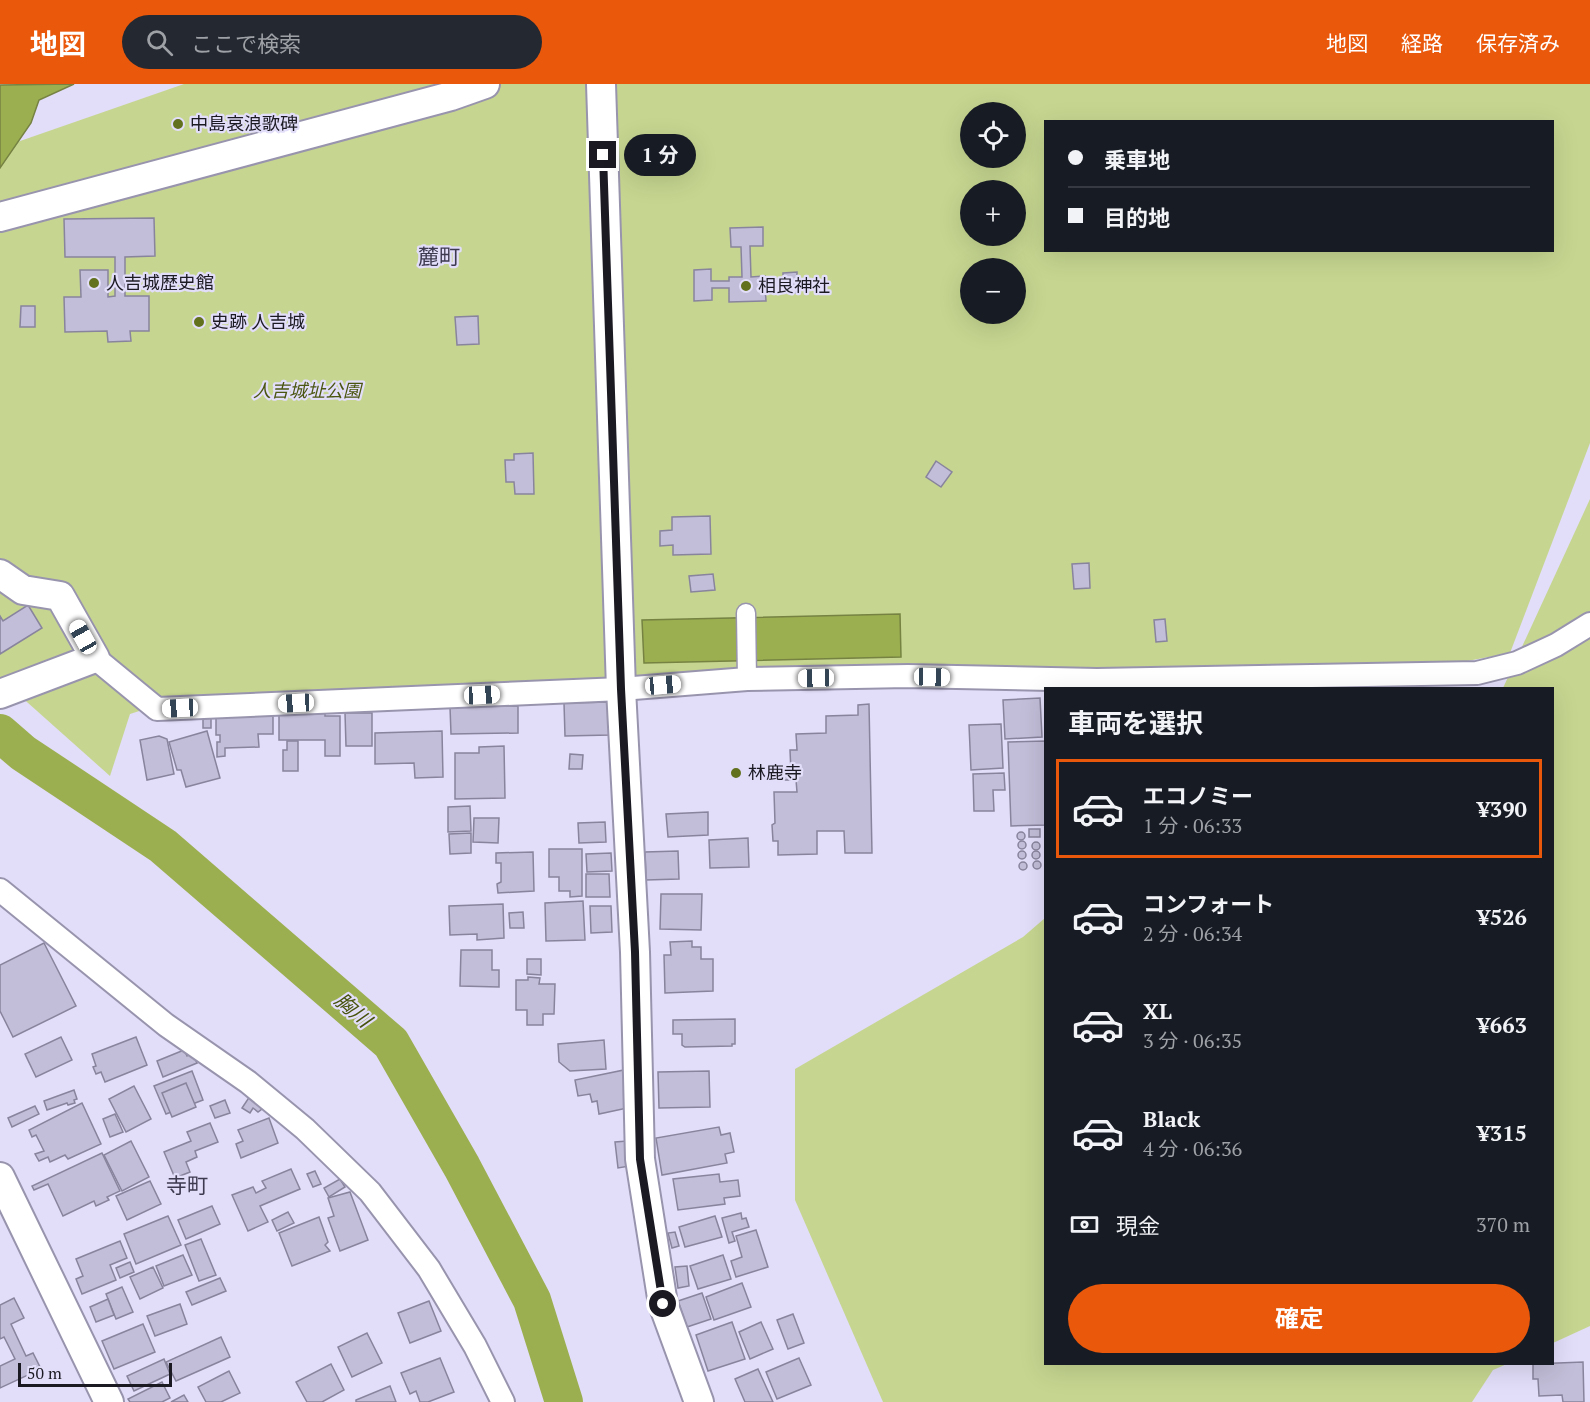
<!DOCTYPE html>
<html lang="ja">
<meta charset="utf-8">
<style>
:root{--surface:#171b24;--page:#242831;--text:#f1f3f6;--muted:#9ea1a6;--line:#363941;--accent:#ea580c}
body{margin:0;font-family:"PT Serif","Noto Sans JP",serif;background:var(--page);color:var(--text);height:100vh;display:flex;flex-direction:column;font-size:22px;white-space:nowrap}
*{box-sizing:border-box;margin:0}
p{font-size:20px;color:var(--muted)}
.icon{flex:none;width:33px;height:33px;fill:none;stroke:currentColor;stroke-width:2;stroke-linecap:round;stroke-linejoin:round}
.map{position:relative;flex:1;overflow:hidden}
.drawer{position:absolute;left:1044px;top:603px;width:510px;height:678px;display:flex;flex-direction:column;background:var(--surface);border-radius:0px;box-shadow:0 6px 24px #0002}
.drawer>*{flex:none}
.hud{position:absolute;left:1044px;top:36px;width:510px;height:132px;border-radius:0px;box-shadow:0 6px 24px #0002;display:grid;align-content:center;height:132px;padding:0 24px;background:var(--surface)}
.tools{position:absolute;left:960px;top:18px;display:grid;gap:12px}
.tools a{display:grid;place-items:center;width:66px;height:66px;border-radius:50%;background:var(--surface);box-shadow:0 6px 24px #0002;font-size:30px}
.scale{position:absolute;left:18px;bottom:15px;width:154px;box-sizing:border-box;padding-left:6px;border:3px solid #1b1922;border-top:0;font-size:16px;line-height:21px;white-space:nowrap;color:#1b1922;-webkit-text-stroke:4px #e2ddf9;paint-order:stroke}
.end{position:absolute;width:27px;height:27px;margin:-14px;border:8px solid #1b1922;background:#fff;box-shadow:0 0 0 3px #fff}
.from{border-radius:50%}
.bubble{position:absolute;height:42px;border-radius:21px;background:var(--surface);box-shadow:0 6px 24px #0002;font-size:20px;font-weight:700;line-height:42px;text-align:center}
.car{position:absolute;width:18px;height:36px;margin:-18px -9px;border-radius:8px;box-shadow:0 0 4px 2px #0007;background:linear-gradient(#fff 24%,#345 0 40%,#fff 0 76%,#345 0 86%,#fff 0)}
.hud b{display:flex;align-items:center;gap:21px;height:57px;font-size:22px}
.hud b+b{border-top:2px solid var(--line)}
.hud i{width:15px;height:15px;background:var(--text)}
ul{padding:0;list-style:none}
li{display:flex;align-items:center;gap:18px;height:99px;margin:0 12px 9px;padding:0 12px;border:3px solid transparent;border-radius:0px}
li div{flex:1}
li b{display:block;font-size:22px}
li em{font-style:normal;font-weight:700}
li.active{border-color:var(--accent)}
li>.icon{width:54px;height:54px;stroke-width:1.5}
h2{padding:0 24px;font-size:27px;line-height:72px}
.pay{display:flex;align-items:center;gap:15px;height:66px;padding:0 24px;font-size:22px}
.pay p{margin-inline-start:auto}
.cta{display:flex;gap:12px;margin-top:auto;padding:12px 24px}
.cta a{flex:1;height:69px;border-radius:36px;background:var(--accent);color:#fff;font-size:24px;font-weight:700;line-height:69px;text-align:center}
header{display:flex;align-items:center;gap:36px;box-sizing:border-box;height:84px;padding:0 30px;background:var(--accent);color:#fff}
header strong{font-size:28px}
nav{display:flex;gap:33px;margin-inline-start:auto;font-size:21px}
.search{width:420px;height:54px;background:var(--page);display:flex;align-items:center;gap:15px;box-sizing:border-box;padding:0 21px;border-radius:33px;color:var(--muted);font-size:22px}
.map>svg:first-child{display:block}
.green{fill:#c6d690;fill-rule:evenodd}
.water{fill:#9caf50;stroke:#758242;stroke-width:1.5}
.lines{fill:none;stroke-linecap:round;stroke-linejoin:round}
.river{stroke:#9caf50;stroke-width:38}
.building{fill:#c2bdd8;stroke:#89849d;stroke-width:1.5}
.pedestrian-casing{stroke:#9994ae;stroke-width:21}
.minor-casing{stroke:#9994ae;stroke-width:26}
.tertiary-casing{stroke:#9994ae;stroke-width:32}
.pedestrian{stroke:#fff;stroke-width:18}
.minor{stroke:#fff;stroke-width:22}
.tertiary{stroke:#fff;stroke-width:28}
.route{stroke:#1b1922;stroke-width:8}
.poi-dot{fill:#62711d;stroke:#e2ddf9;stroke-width:2}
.labels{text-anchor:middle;stroke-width:4.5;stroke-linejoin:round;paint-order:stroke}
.poi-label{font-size:18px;fill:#1b1922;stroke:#e2ddf9;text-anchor:start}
.park-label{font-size:18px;font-style:italic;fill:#4b5711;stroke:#e2ddf9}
.water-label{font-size:20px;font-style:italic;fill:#47530c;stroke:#e2ddf9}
.quarter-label{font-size:21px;fill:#3d394f;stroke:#e2ddf9}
</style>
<header>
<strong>地図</strong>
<div class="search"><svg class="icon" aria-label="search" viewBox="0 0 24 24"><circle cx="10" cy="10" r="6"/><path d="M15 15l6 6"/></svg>ここで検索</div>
<nav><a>地図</a><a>経路</a><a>保存済み</a></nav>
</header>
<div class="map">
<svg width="1590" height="1318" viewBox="0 0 1590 1318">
<rect width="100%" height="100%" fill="#e2ddf9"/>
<g class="green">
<path d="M184,0h1406v359l-80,210 -80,15 -1269,36 -31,10 -20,62 -110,-98v-530zM970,28h46v46h-46zM1046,38h506v128h-506zM970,106h46v46h-46zM970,184h46v46h-46z"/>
<path d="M1590,415v827l-37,17 -1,-655h-49z"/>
<path d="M1045,834l1,446h461l-14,6 -21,32h-589l-88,-202v-131l228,-132z"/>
</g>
<g class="water">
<path d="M74,0l-35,16 -8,23 -31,45v-83z"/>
<path d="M900,530l1,43 -257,6 -2,-43z"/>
</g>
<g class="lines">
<path class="river" d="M0,649l23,20 140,93 228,197 71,124 70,133 32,102"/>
</g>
<g class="building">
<path d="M154,134l1,38 -30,1v39h24v35h-19l1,10 -23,1 -1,-11 -42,1 -1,-35h17l-1,-27h28v27l7,-1v-39h-50l-1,-38z"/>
<path d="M763,143v19h-13l1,31 14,-1v3h18v-6l14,-1v21h-14v-7h-18l1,15 -37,1v-14h-17v12l-18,1v-31l17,-1v12h18v-4h13l-1,-30h-10l-1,-19z"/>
<path d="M21,222h14v21h-15z"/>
<path d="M478,232l1,28 -22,1 -2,-28z"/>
<path d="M533,369l1,41h-19l-1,-12h-8l-1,-22h9v-6z"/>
<path d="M936,377l16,11 -11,15 -15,-10z"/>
<path d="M710,432l1,38 -38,1v-10l-13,1v-15l12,-1v-13z"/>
<path d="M1089,479l1,25 -16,1 -2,-25z"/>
<path d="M713,490l2,16 -24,2 -2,-16z"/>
<path d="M28,521l14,23 -42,26v-38l3,5z"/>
<path d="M1165,535l2,22 -11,1 -2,-22z"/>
<path d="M1369,597l1,7h-24v-6z"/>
<path d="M1040,614l2,39 -37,2 -2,-39z"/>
<path d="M609,618l1,33 -45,1 -1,-33z"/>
<path d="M869,620l3,149h-27l-1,-22h-27v23l-39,1v-14h-5l-1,-16 3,-2 -1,-31h23l-1,-12h-14v-8h9l-1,-22h7l-1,-16 30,-1v-17l32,-1v-10z"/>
<path d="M518,622v27l-67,1 -1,-27z"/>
<path d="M279,626h46v6h15v40h-15v-16h-46z"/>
<path d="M345,629h27v33h-26z"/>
<path d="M203,630l8,1v13h-8z"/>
<path d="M273,632v18h-15l1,13 -34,1v8l-8,1v-15h3v-7h-4v-18z"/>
<path d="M1001,640l2,44 -32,2 -2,-45z"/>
<path d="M207,647l13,47 -34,9 -5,-17h-4l-8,-28z"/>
<path d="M442,647l1,46 -28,1 -1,-15 -39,1v-31z"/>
<path d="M159,652l8,3 7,35 -27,6 -7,-40z"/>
<path d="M287,657h11v30h-15v-21h4z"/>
<path d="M1046,657v84l-35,1 -3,-84z"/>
<path d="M504,662l1,52 -50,1v-46h24v-6z"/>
<path d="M570,670l13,1 -1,14h-13z"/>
<path d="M1004,689l1,17h-12l1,21h-20l-1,-37z"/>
<path d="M470,722l1,25 -23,1v-25z"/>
<path d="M708,728v23l-40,2 -2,-23z"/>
<path d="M474,734h25l-1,25 -25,-1z"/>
<path d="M605,738l1,20 -27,1 -1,-20z"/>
<rect x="1029" y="745" width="11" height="8"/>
<circle cx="1021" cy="752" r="4"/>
<path d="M471,749v20l-21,1 -1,-20z"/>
<path d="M748,754l1,29 -39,1 -1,-28z"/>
<circle cx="1022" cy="761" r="4"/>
<circle cx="1036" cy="762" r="4"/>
<path d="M549,765h33v47l-12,1v-6h-11v-14h-10z"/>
<path d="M678,767l1,28 -33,1 -1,-28z"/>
<circle cx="1036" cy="771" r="4"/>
<circle cx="1022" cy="771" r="4"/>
<path d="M533,768l1,39 -36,2 -1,-9 4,-2v-19h-5v-10z"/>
<path d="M611,769l1,18 -25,1 -1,-18z"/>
<circle cx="1037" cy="781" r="4"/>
<circle cx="1023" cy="782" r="4"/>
<path d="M586,790h23l1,23h-24z"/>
<path d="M661,810h41l-1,36 -41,-1z"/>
<path d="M583,817l2,39 -39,1 -1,-38z"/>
<path d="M503,820l1,34 -27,2v-6l-27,1 -1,-29z"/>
<path d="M590,822h21l1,26 -21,1z"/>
<path d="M523,828l1,16h-14l-1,-15z"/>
<path d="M692,857v6h9v12h12v32l-48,2 -1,-38h7l-1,-13z"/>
<path d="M44,859l32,63 -63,31 -13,-26v-46z"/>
<path d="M461,866h31v20h7v17l-39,-1z"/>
<path d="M527,875h14v16l-14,-1z"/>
<path d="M528,893l12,1 -1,6h16l-1,30h-11v11h-16v-15h-11v-30h12z"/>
<path d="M735,935v25h-3v2l-47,1 -3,-2v-11h-9v-14z"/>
<path d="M61,953l11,23 -36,17 -11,-23z"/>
<path d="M136,953l11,28 -42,17 -4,-10 -5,2 -3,-7 3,-1 -4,-12z"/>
<path d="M604,956l2,29 -36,2 -11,-9 -1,-18z"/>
<path d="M184,966l3,6 5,-3 5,10 -34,14 -6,-16z"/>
<path d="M624,986l8,37 -33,7 -2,-13 -5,1 -2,-8 -12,2 -3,-16z"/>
<path d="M192,987l11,29 -37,14 -12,-28z"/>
<path d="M709,987l1,36 -51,1 -1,-36z"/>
<path d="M186,999l10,24 -24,10 -10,-24z"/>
<path d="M134,1002l17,33 -25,13 -17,-33z"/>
<path d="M74,1006l3,9 -3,1 1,3 -7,2 -1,-2 -20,7 -3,-9z"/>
<path d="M250,1012l16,10 -8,6 -5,-4 -3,5 -8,-5z"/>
<path d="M225,1016l5,13 -15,5 -5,-12z"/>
<path d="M82,1019l19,41 -33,15 -3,-4 -15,7 -2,-5 -9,4 -4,-7 9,-3 -8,-16 -4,2 -3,-7z"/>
<path d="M35,1022l4,8 -27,13 -4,-9z"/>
<path d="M115,1030l8,18 -13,5 -7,-18z"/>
<path d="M269,1034l9,25 -37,15 -5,-14 7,-3 -5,-11z"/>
<path d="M210,1039l8,19 -23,9 2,6 -11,5 4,10 -15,6 -11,-26 27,-11 -4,-9z"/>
<path d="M719,1043l2,8 9,-2 4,19 -9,2 2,9 -65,12 -6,-37z"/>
<path d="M131,1057l18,36 -27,14 -18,-36z"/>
<path d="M627,1057l3,25 -12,2 -3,-26z"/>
<path d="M102,1069l18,38 -13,6 2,3 -13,6 -2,-5 -31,15 -15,-32 -14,6 -2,-4z"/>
<path d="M291,1085l9,20 -40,17 8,16 -20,9 -16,-36 21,-8 3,6 10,-5 -4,-7z"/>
<path d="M315,1087l6,13 -8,3 -6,-13z"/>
<path d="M719,1090l1,8 18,-2 2,16 -16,2 1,6 -47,6 -5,-31z"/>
<path d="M340,1095l5,8 -16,10 -5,-9z"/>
<path d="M150,1097l11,23 -34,16 -11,-24z"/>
<path d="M350,1108l18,48 -28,11 -12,-33 6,-2 -6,-18z"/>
<path d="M212,1122l8,18 -34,15 -8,-19z"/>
<path d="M288,1128l6,11 -17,8 -5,-11z"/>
<path d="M741,1129l1,6 4,-1 3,9 -17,5 3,9 -6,2 -7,-25z"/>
<path d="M168,1132l13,29 -45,19 -12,-30z"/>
<path d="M715,1132l7,21 -37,10 -6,-20z"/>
<path d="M319,1133l9,25 -3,3 5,6 -38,15 -13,-33z"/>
<path d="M756,1146l12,37 -32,10 -5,-16 11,-4 -6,-21z"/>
<path d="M675,1148l4,14 -7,2 -4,-15z"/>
<path d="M201,1155l15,36 -17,6 -14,-36z"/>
<path d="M120,1157l7,17 -17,7 6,15 -34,14 -6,-15 7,-3 -7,-17z"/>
<path d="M183,1171l9,20 -28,11 -8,-20z"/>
<path d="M723,1171l8,24 -33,10 -8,-23z"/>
<path d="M130,1178l4,10 -14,6 -4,-10z"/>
<path d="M687,1182l2,20 -11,2 -3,-21z"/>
<path d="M153,1183l10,21 -23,11 -10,-22z"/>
<path d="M220,1194l6,13 -34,14 -6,-13z"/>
<path d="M742,1199l9,24 -37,13 -8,-23z"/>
<path d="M122,1203l11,25 -17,7 -10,-25z"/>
<path d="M702,1209l9,26 -24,8 -9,-26z"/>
<path d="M14,1214l10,20 -13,6 15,32 7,-3 8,16 -41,19v-22l15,-7 -11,-22 -4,2v-34z"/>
<path d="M108,1215l6,16 -18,7 -6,-15z"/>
<path d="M429,1217l12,30 -31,12 -12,-30z"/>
<path d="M180,1220l7,20 -32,12 -8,-20z"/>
<path d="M793,1230l11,29 -16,6 -11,-29z"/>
<path d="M732,1238l13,37 -37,12 -12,-36z"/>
<path d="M761,1238l12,27 -23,10 -11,-27z"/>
<path d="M143,1240l12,28 -41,17 -12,-28z"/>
<path d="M367,1249l15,30 -30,14 -14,-30z"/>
<path d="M221,1253l9,20 -54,24 -10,-19z"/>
<path d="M440,1274l14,34 -26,10h-8l-4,-11 -6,3 -9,-21z"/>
<path d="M799,1274l12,27 -34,14 -11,-27z"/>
<path d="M164,1275l6,15 -36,17 -7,-15z"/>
<path d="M1583,1278l1,40h-21l-1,-7 -23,1 -1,-17h-5v-15z"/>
<path d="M331,1280l13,26 -22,12h-15l-11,-20z"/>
<path d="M758,1285l15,33h-28l-10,-23z"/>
<path d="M229,1287l11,22 -19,9h-15l-8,-15z"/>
<path d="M162,1298l8,16 -8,4h-32l-2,-3z"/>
<path d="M390,1302l6,16h-40v-2z"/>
<path d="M184,1311l4,7h-17z"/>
</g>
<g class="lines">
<g class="pedestrian-casing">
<path id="pedestrian" d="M746,529l1,66"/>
</g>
<g class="minor-casing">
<g id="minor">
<path d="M95,574l62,51 464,-20 126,-10 161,-3 189,4 380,-7 40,-10 39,-18 34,-21"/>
<path d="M0,806l166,135 82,57 57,47 65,63 59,77 46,77 28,56"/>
</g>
</g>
<g class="tertiary-casing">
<g id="tertiary">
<path d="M601,0l20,605 14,263 5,207 23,145 36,98"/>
<path d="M0,133l451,-121 34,-12"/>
<path d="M0,490l23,16 37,6 35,62 -95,36"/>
<path d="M0,1093l109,225"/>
</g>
</g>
<use href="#pedestrian" class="pedestrian"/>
<use href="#minor" class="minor"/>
<use href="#tertiary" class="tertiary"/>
</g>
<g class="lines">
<path class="route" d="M603,71l18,534 14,263 5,207 23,145"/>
</g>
<g class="poi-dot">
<circle cx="178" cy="40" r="6"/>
<circle cx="94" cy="199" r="6"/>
<circle cx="746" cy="202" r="6"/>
<circle cx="199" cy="238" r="6"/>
<circle cx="736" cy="689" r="6"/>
</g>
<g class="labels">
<g class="poi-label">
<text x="190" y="46">中島哀浪歌碑</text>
<text x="106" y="205">人吉城歴史館</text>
<text x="758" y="208">相良神社</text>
<text x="211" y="244">史跡 人吉城</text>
<text x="748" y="695">林鹿寺</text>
</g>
<g class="park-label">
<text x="307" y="313">人吉城址公園</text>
</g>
<g class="water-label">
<text transform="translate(353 926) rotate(41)" y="7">胸川</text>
</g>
<g class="quarter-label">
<text x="439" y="180">麓町</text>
<text x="187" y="1109">寺町</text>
</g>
</g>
</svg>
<div class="tools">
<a><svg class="icon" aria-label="locate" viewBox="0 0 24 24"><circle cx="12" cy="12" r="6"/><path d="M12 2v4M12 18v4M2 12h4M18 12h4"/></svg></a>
<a>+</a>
<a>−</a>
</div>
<div class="scale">50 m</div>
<i class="end from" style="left:663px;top:1220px"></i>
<i class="end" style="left:603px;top:71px"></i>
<div class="bubble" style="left:624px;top:50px;width:72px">1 分</div>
<i class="car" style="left:83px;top:553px;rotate:331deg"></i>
<i class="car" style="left:932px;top:593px;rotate:91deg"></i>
<i class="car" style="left:816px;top:594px;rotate:269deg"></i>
<i class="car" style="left:663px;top:601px;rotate:85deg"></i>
<i class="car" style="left:482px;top:611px;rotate:87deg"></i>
<i class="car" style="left:296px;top:619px;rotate:267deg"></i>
<i class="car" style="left:180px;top:624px;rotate:267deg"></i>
<div class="hud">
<b><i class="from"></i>乗車地</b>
<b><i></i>目的地</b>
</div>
<section class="drawer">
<h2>車両を選択</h2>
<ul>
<li class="active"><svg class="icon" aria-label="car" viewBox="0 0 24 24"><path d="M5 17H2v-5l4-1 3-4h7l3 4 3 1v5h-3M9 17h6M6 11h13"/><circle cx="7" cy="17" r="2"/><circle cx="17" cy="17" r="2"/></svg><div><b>エコノミー</b><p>1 分 · 06:33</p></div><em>¥390</em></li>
<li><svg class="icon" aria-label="car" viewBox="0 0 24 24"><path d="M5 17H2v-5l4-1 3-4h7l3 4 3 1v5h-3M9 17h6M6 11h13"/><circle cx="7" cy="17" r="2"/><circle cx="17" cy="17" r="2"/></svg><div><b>コンフォート</b><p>2 分 · 06:34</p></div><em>¥526</em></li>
<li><svg class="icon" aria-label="car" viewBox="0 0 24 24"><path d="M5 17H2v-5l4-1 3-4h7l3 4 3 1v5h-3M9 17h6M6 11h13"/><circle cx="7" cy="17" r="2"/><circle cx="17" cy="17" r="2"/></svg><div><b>XL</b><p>3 分 · 06:35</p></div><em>¥663</em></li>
<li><svg class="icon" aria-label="car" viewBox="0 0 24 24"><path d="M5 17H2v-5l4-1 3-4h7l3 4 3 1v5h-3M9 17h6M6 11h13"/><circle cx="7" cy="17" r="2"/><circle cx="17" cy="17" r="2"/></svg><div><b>Black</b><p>4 分 · 06:36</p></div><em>¥315</em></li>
</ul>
<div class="pay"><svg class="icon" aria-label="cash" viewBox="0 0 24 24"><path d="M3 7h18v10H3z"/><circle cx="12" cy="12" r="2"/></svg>現金<p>370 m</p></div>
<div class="cta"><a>確定</a></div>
</section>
</div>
